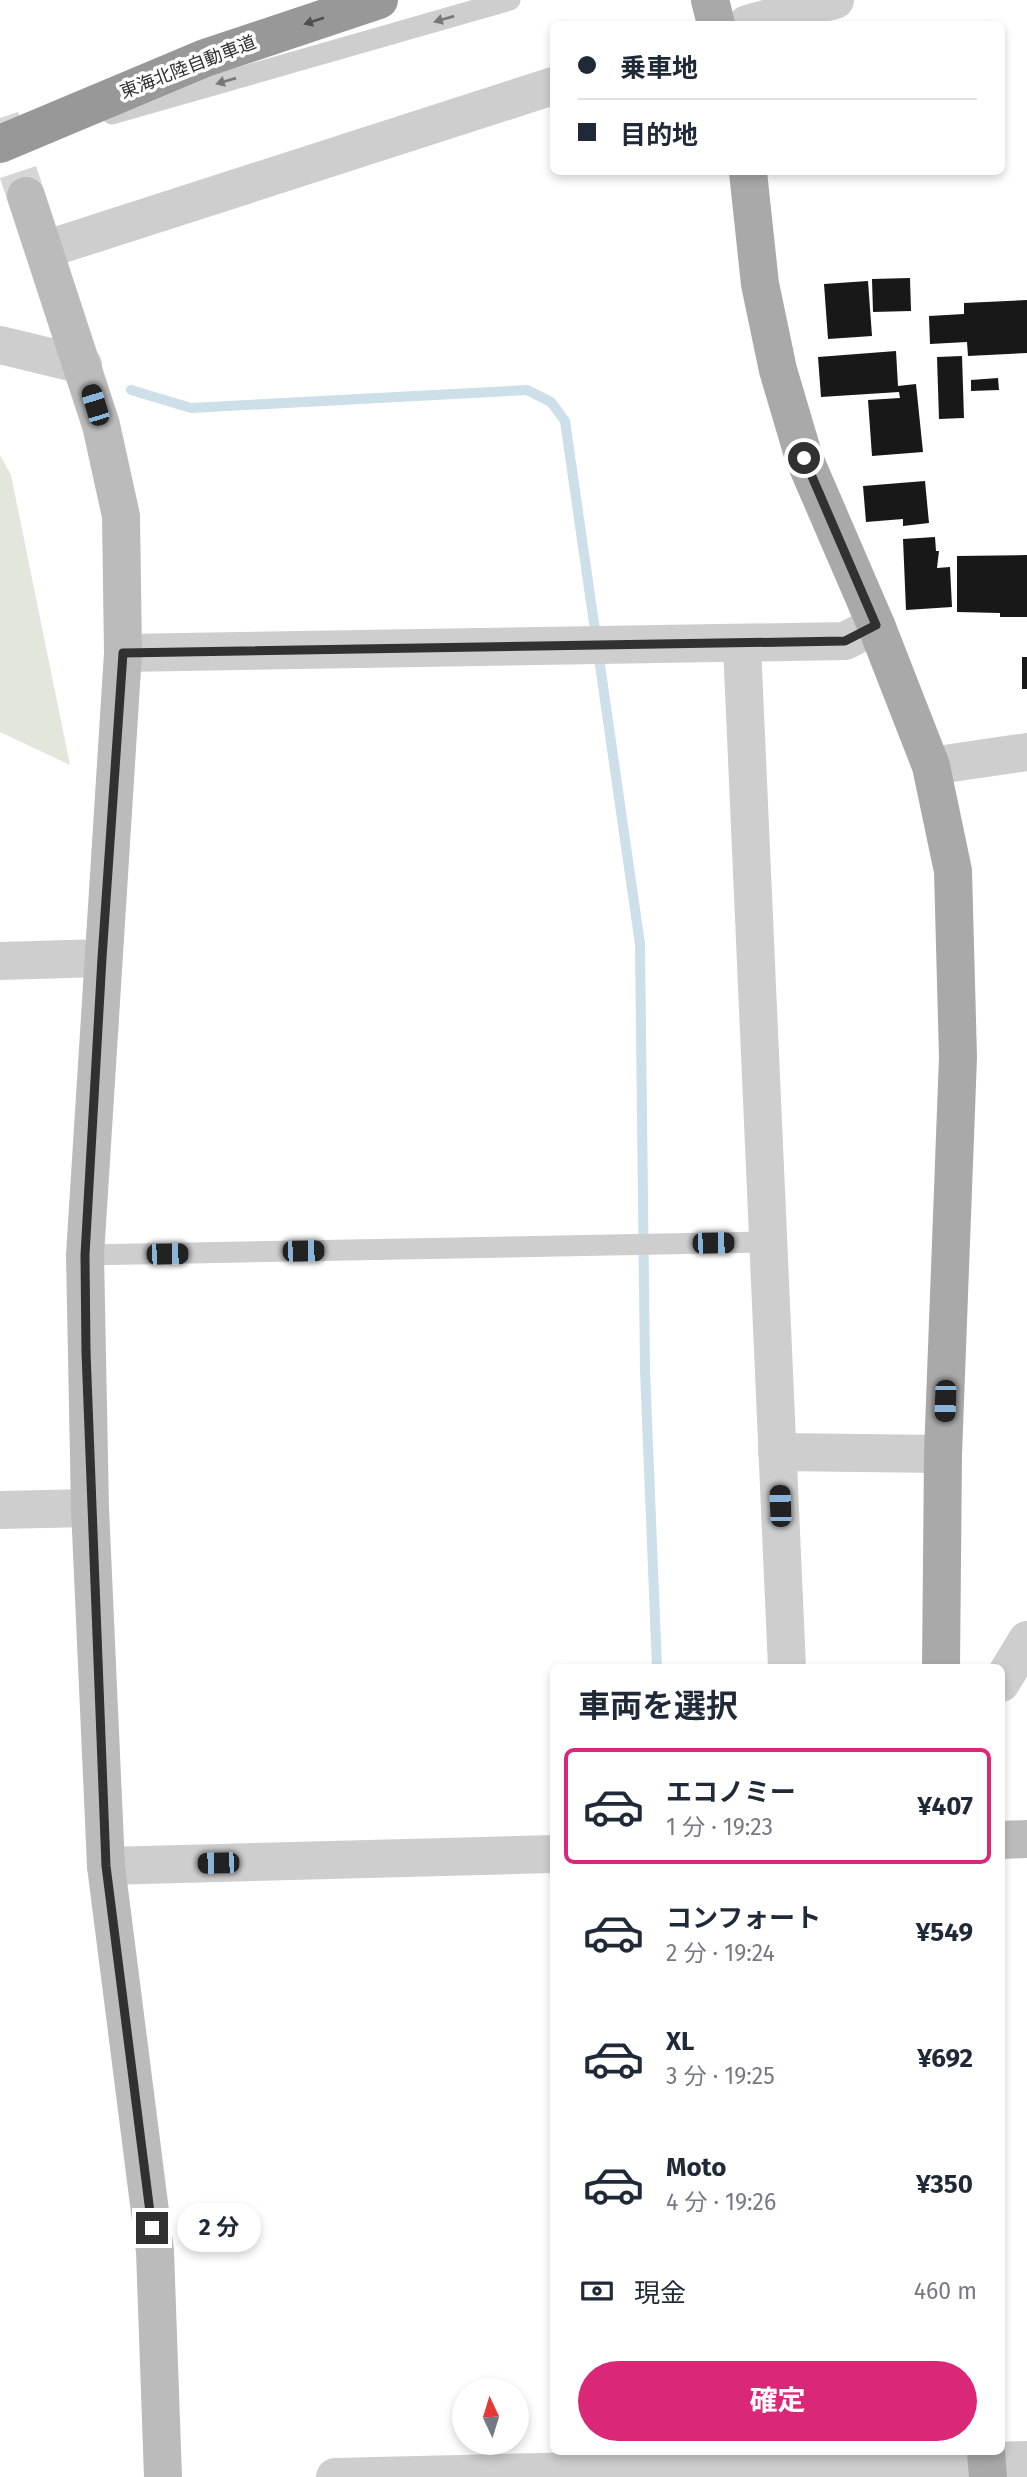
<!DOCTYPE html>
<html lang="ja">
<meta charset="utf-8">
<style>
:root{--surface:#fff;--page:#f6f6f7;--text:#1f2937;--muted:#747a83;--line:#e0e1e3;--accent:#db2777}
body{margin:0;font-family:"Fira Sans","Noto Sans JP",sans-serif;background:var(--page);color:var(--text);height:100vh;display:flex;flex-direction:column;font-size:26px;white-space:nowrap}
*{box-sizing:border-box;margin:0}
p{font-size:23px;color:var(--muted)}
.icon{flex:none;width:38px;height:38px;fill:none;stroke:currentColor;stroke-width:2;stroke-linecap:round;stroke-linejoin:round}
.map{position:relative;flex:1;overflow:hidden}
.drawer{position:absolute;left:550px;top:1664px;width:455px;height:791px;display:flex;flex-direction:column;background:var(--surface);border-radius:10px;box-shadow:0 4px 10px #0003}
.drawer>*{flex:none}
.hud{position:absolute;left:550px;top:21px;width:455px;height:154px;border-radius:10px;box-shadow:0 4px 10px #0003;display:grid;align-content:center;height:154px;padding:0 28px;background:var(--surface)}
.needle{width:46px;rotate:356deg}
.controls{position:absolute;left:452px;top:2378px;display:grid;gap:14px}
.controls a{display:grid;place-items:center;width:77px;height:77px;border-radius:50%;background:var(--surface);box-shadow:0 4px 10px #0003;font-size:35px}
.end{position:absolute;width:32px;height:32px;margin:-16px;border:9px solid #313131;background:#fff;box-shadow:0 0 0 4px #fff}
.from{border-radius:50%}
.bubble{position:absolute;height:49px;border-radius:24px;background:var(--surface);box-shadow:0 4px 10px #0003;font-size:23px;font-weight:700;line-height:49px;text-align:center}
.car{position:absolute;width:21px;height:42px;margin:-21px -10px;border-radius:9px;box-shadow:0 0 5px 2px #0007;background:linear-gradient(#222 24%,#8ab4d8 0 40%,#222 0 76%,#8ab4d8 0 86%,#222 0)}
.hud b{display:flex;align-items:center;gap:24px;height:66px;font-size:26px}
.hud b+b{border-top:2px solid var(--line)}
.hud i{width:18px;height:18px;background:var(--text)}
ul{padding:0;list-style:none}
li{display:flex;align-items:center;gap:21px;height:116px;margin:0 14px 10px;padding:0 14px;border:4px solid transparent;border-radius:10px}
li div{flex:1}
li b{display:block;font-size:26px}
li em{font-style:normal;font-weight:700}
li.on{border-color:var(--accent)}
li>.icon{width:63px;height:63px;stroke-width:1.5}
h2{padding:0 28px;font-size:32px;line-height:84px}
.pay{display:flex;align-items:center;gap:18px;height:77px;padding:0 28px;font-size:26px}
.pay p{margin-inline-start:auto}
.action{display:flex;gap:14px;margin-top:auto;padding:14px 28px}
.action a{flex:1;height:80px;border-radius:42px;background:var(--accent);color:#fff;font-size:28px;font-weight:700;line-height:80px;text-align:center}
.map>svg:first-child{display:block}
.green{fill:#e2e7dc}
.lines{fill:none;stroke-linecap:round;stroke-linejoin:round}
.stream{stroke:#cddfe8;stroke-width:10}
.building{fill:#181818}
.secondary-tunnel{stroke:#d6d6d6;stroke-width:38;stroke-dasharray:38 19;stroke-linecap:butt}
.lane{stroke:#cecece;stroke-width:21}
.street{stroke:#cecece;stroke-width:38}
.secondary{stroke:#bbb;stroke-width:38}
.primary{stroke:#a9a9a9;stroke-width:38}
.highway{stroke:#989898;stroke-width:38}
.oneway{fill:#787878}
.oneway2{fill:#505050}
.route{stroke:#313131;stroke-width:9}
.labels{text-anchor:middle;stroke-width:7;stroke-linejoin:round;paint-order:stroke}
.street-label{font-size:18px;fill:#313131;stroke:#fff}
</style>
<div class="map">
<svg width="1027" height="2477" viewBox="0 0 1027 2477">
<rect width="100%" height="100%" fill="#fff"/>
<path class="green" d="M0,455l11,20 59,290 -70,-33z"/>
<g class="lines">
<path class="stream" d="M131,390l60,18 336,-18 24,12 14,19 75,523 5,426 12,298"/>
</g>
<g class="building">
<path d="M910,278l1,33 -38,1 -1,-33z"/>
<path d="M868,281l4,55 -44,3 -4,-55z"/>
<path d="M1027,300v53l-59,3 -1,-14 -37,2 -1,-28 35,-2v-11z"/>
<path d="M896,351l2,35 18,-2 7,68 -51,4 -4,-56 32,-2 -1,-6 -78,5 -3,-40z"/>
<path d="M962,356l2,62 -25,1 -2,-62z"/>
<path d="M998,378l1,12 -28,1v-11z"/>
<path d="M925,481l4,42 -26,3v-7l-37,3 -3,-36z"/>
<path d="M935,537l1,14h3l-2,17 13,-1 2,40 -46,3 -3,-71z"/>
<path d="M1027,555v62h-27v-4l-43,-1v-56z"/>
<rect x="1022" y="657" width="5" height="32"/>
</g>
<g class="lines">
<path class="secondary-tunnel" d="M0,118l26,78"/>
<g class="lane">
<path d="M112,114l398,-114"/>
<path d="M85,1255l683,-13"/>
</g>
<g class="street">
<path d="M747,24l88,-24"/>
<path d="M44,250l509,-164"/>
<path d="M0,345l83,20"/>
<path d="M742,645l45,1023"/>
<path d="M123,653l722,-12 31,-16"/>
<path d="M931,766l96,-14"/>
<path d="M0,961l102,-3"/>
<path d="M777,1452l166,2"/>
<path d="M0,1510l90,-2"/>
<path d="M1001,1683l26,-43"/>
<path d="M106,1866l447,-12"/>
<path d="M335,2477l692,-17"/>
</g>
<g class="secondary">
<path d="M26,196l75,229 20,91 2,137 -38,602 5,253 16,358 49,385 8,226"/>
<path d="M1001,1840l26,-1"/>
</g>
<g class="primary">
<path d="M710,0l6,24"/>
<path d="M748,172l12,112 18,86 26,88 72,167 55,141 22,105 5,186 -15,397 -2,214"/>
<path d="M986,2452l2,25"/>
</g>
<path class="highway" d="M0,144l205,-86 174,-58"/>
</g>
<defs><path id="oneway-solid" d="M-6-.8H1V-3.2L6.5 0L1 3.2V.8H-6Z" transform="scale(1.75)"/></defs>
<g class="oneway">
<use href="#oneway-solid" transform="translate(444 19) rotate(164)"/>
<use href="#oneway-solid" transform="translate(226 81) rotate(164)"/>
</g>
<use class="oneway2" href="#oneway-solid" transform="translate(314 21) rotate(162)"/>
<g class="lines">
<path class="route" d="M152,2228l-46,-362 -20,-514 -1,-97 17,-297 21,-305 722,-12 31,-16 -72,-167"/>
</g>
<g class="labels">
<g class="street-label">
<text transform="translate(188 67) rotate(-21)" y="6">東海北陸自動車道</text>
</g>
</g>
</svg>
<div class="controls">
<a><svg class="needle" viewBox="-14 -14 28 28"><path d="M0-13l5 13h-10z" fill="#e53935"/><path d="M0 13l5-13h-10z" fill="#747a83"/></svg></a>
</div>
<i class="end from" style="left:804px;top:458px"></i>
<i class="end" style="left:152px;top:2228px"></i>
<div class="bubble" style="left:177px;top:2203px;width:84px">2 分</div>
<i class="car" style="left:95px;top:405px;rotate:343deg"></i>
<i class="car" style="left:713px;top:1243px;rotate:89deg"></i>
<i class="car" style="left:303px;top:1251px;rotate:89deg"></i>
<i class="car" style="left:167px;top:1254px;rotate:89deg"></i>
<i class="car" style="left:945px;top:1401px;rotate:182deg"></i>
<i class="car" style="left:780px;top:1506px;rotate:358deg"></i>
<i class="car" style="left:218px;top:1863px;rotate:269deg"></i>
<div class="hud">
<b><i class="from"></i>乗車地</b>
<b><i></i>目的地</b>
</div>
<section class="drawer">
<h2>車両を選択</h2>
<ul>
<li class="on"><svg class="icon" aria-label="car" viewBox="0 0 24 24"><path d="M5 17H2v-5l4-1 3-4h7l3 4 3 1v5h-3M9 17h6M6 11h13"/><circle cx="7" cy="17" r="2"/><circle cx="17" cy="17" r="2"/></svg><div><b>エコノミー</b><p>1 分 · 19:23</p></div><em>¥407</em></li>
<li><svg class="icon" aria-label="car" viewBox="0 0 24 24"><path d="M5 17H2v-5l4-1 3-4h7l3 4 3 1v5h-3M9 17h6M6 11h13"/><circle cx="7" cy="17" r="2"/><circle cx="17" cy="17" r="2"/></svg><div><b>コンフォート</b><p>2 分 · 19:24</p></div><em>¥549</em></li>
<li><svg class="icon" aria-label="car" viewBox="0 0 24 24"><path d="M5 17H2v-5l4-1 3-4h7l3 4 3 1v5h-3M9 17h6M6 11h13"/><circle cx="7" cy="17" r="2"/><circle cx="17" cy="17" r="2"/></svg><div><b>XL</b><p>3 分 · 19:25</p></div><em>¥692</em></li>
<li><svg class="icon" aria-label="car" viewBox="0 0 24 24"><path d="M5 17H2v-5l4-1 3-4h7l3 4 3 1v5h-3M9 17h6M6 11h13"/><circle cx="7" cy="17" r="2"/><circle cx="17" cy="17" r="2"/></svg><div><b>Moto</b><p>4 分 · 19:26</p></div><em>¥350</em></li>
</ul>
<div class="pay"><svg class="icon" aria-label="cash" viewBox="0 0 24 24"><path d="M3 7h18v10H3z"/><circle cx="12" cy="12" r="2"/></svg>現金<p>460 m</p></div>
<div class="action"><a>確定</a></div>
</section>
</div>
